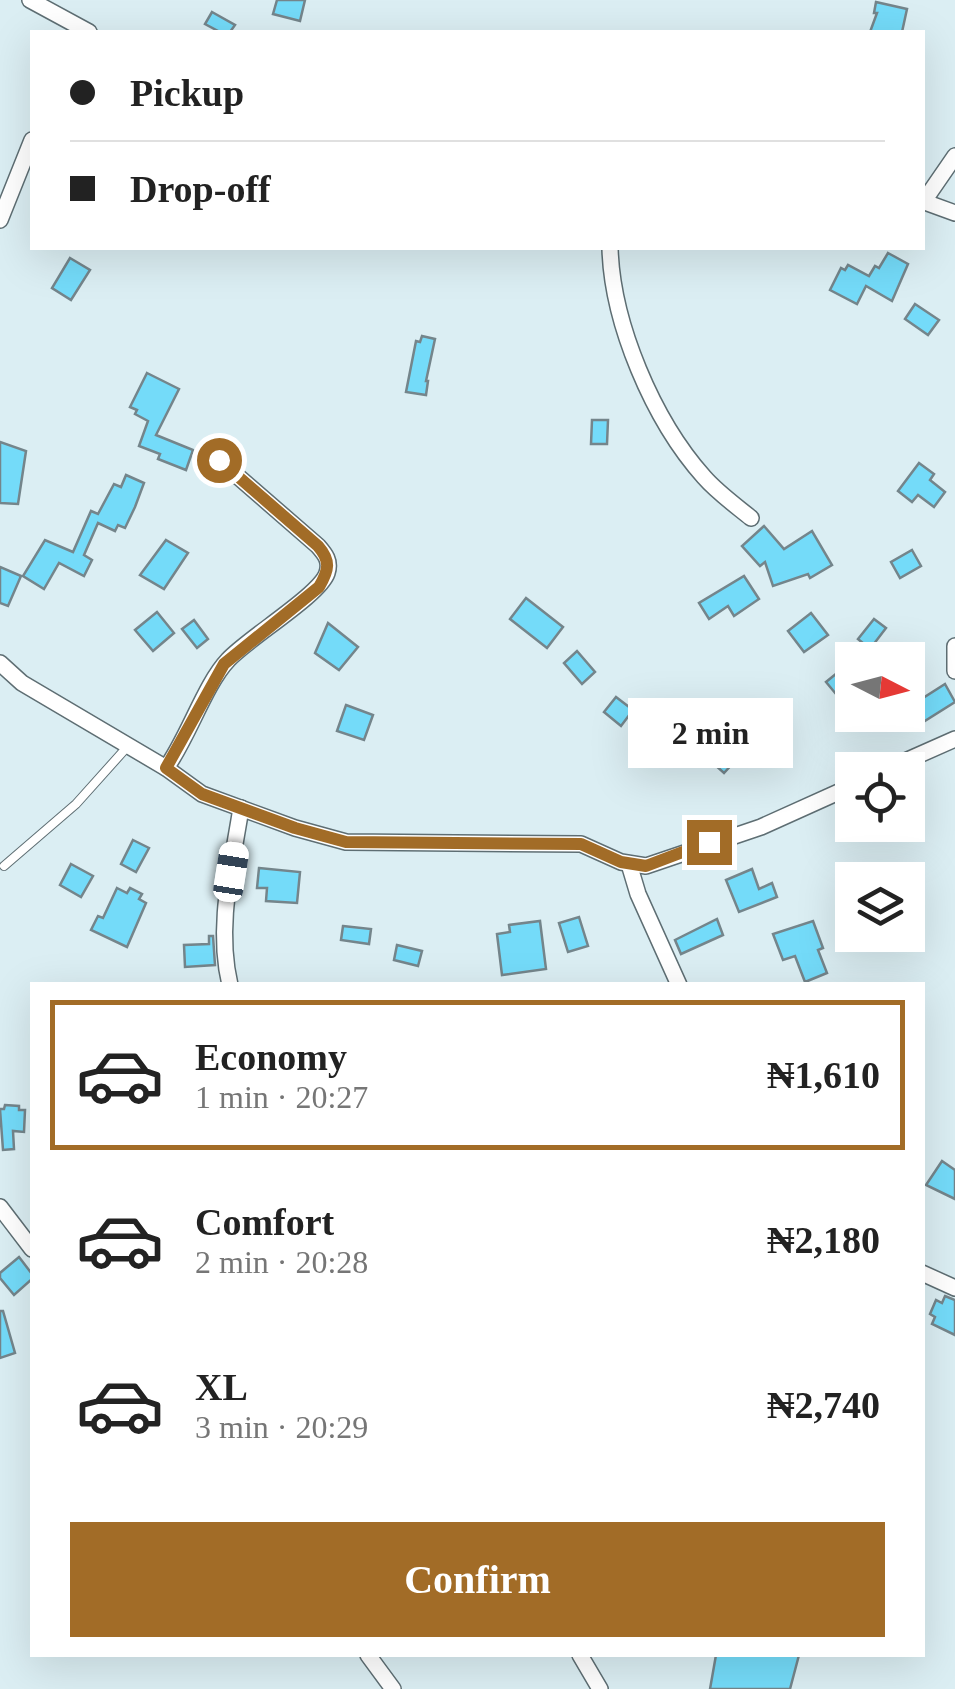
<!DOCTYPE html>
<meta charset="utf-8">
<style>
:root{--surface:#fff;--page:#f2f2f2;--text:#222;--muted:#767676;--line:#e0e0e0;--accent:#a26c27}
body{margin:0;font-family:Georgia,serif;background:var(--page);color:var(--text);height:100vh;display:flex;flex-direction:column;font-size:38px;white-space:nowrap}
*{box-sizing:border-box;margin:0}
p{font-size:32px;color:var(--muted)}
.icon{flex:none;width:55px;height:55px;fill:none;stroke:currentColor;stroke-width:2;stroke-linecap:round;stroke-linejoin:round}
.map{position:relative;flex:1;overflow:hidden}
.drawer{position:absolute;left:30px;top:982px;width:895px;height:675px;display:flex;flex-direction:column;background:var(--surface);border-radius:0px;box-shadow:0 10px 40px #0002}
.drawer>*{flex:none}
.guide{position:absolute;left:30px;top:30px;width:895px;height:220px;border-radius:0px;box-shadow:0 10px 40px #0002;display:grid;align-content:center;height:220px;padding:0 40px;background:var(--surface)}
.needle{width:65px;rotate:96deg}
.buttons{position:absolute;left:835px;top:642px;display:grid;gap:20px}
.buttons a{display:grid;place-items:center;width:90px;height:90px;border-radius:0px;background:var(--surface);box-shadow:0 10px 40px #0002;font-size:50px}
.end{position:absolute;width:45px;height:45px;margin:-22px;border:12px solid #a26c27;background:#fff;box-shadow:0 0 0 5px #fff}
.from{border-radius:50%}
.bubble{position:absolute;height:70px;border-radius:0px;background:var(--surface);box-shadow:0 10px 40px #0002;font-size:32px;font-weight:600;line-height:70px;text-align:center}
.car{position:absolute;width:30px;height:60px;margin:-30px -15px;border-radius:12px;box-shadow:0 0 8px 2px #0007;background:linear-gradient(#fff 24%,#345 0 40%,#fff 0 76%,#345 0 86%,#fff 0)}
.guide b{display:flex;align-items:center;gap:35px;height:95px;font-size:38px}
.guide b+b{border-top:2px solid var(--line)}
.guide i{width:25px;height:25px;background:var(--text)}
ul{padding:18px 0 0;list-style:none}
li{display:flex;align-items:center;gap:30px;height:150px;margin:0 20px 15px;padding:0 20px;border:5px solid transparent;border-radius:0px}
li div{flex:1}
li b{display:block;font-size:38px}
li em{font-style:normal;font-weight:600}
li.active{border-color:var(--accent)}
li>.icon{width:90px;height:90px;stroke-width:1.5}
.action{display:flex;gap:20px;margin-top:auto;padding:20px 40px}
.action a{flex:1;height:115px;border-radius:0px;background:var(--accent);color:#fff;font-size:40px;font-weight:600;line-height:115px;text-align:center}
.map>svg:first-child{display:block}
.building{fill:#74dbf9;stroke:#74858b;stroke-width:2.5}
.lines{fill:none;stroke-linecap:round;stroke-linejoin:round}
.lane-casing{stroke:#5e6e73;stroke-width:10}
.street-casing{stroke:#5e6e73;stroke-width:18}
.lane{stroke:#fff;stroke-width:8}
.street{stroke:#fff;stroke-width:15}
.route{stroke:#a26c27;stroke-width:12}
</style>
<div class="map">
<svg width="955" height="1689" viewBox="0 0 955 1689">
<rect width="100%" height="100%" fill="#dbeef3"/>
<g class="building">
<path d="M277,0h28l-5,21 -27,-7z"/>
<path d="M876,2l31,7 -5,23h-32l7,-19h-3z"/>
<path d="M212,12l23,13 -5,7h-10l-15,-8z"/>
<path d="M888,253l20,11 -16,37 -26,-15 -9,18 -27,-14 11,-22 4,2 3,-5 21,11 6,-10 4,2z"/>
<path d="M70,258l20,12 -19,30 -19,-12z"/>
<path d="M915,304l24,16 -11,15 -23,-16z"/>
<path d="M422,336l13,3 -9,42h2l-2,14 -20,-3 10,-51 4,1z"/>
<path d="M147,373l32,16 -23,46 37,15 -7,20 -28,-11 2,-5 -21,-8 9,-25 -13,-7 2,-4 -7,-3z"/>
<path d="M592,420h16l-1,24h-16z"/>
<path d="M0,442l26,9 -8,53 -18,-1z"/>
<path d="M919,463l15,11 -4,6 15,12 -11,15 -16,-12 -6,7 -14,-11z"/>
<path d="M126,475l18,8 -9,24 -10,21 -7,-3 -3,6 -17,-8 -14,32 8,5 -8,16 -25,-13 -15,26 -21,-13 22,-36 28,12 18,-41 7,3 16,-30 7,3z"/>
<path d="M764,526l20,23 28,-18 20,34 -22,13 -2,-4 -35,12 -8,-24 -5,4 -18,-20z"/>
<path d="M166,540l22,13 -24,36 -24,-14z"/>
<path d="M912,550l9,16 -21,12 -9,-16z"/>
<path d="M0,567l21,9 -13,30 -8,-3z"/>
<path d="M744,576l15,23 -25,17 -6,-10 -19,13 -10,-16z"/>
<path d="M526,598l37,29 -16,21 -37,-29z"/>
<path d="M157,612l17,21 -21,18 -18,-21z"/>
<path d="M811,613l17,22 -24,17 -16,-21z"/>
<path d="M874,619l12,9 -16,21 -12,-10z"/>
<path d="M194,620l14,19 -11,9 -15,-19z"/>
<path d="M328,623l30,24 -19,23 -24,-17z"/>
<path d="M577,651l18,21 -13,12 -18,-21z"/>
<path d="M837,673l15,19v16l-11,3 -5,-17 -10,-12z"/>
<path d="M945,684l10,18 -35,22 -11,-17z"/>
<path d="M616,697l17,13 -12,16 -17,-14z"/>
<path d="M346,705l27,10 -9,25 -27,-9z"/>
<path d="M679,717l26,19 12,-14 29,27 -22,24 -32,-29 -8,5 -12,-9 4,-4 -7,-5z"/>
<path d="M133,840l16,8 -13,24 -15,-8z"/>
<path d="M71,864l22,12 -12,21 -21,-12z"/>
<path d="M259,868l41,4 -3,31 -31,-2 1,-13h-10z"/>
<path d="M752,869l7,20 13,-6 5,14 -38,15 -13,-32z"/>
<path d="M117,888l10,5 3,-5 12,6 -3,5 7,4 -19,44 -36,-17 7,-14 5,2z"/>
<path d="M579,917l9,29 -20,6 -9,-29z"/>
<path d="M717,919l6,16 -42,19 -6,-14z"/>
<path d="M540,921l6,48 -44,6 -5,-41 13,-2 -1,-7z"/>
<path d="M813,921l10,27 -5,2 9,23 -22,9 -10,-26 -12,4 -10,-26z"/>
<path d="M343,926l28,3 -2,15 -28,-4z"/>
<path d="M209,936h4l2,29 -30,2 -1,-22 25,-1z"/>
<path d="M397,945l25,6 -4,15 -24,-6z"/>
<path d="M5,1105l14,1v4h6l-1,22 -11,-1 1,18 -11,1 -3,-41h4z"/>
<path d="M942,1161l13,9v29l-29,-14z"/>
<path d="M19,1257l13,17v5l-18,16 -14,-17v-5z"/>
<path d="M945,1296l10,4v35l-23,-11 3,-7 -5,-3 6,-14 6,3z"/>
<path d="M0,1311h3l12,42 -15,5z"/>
<path d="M716,1655h83l-9,34h-80z"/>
</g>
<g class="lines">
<g class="lane-casing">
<path id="lane" d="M4,866l72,-62 52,-58"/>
</g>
<g class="street-casing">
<g id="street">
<path d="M30,0l59,32"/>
<path d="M922,201l33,12"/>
<path d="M924,201l31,-45"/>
<path d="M0,220l32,-80"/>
<path d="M610,248c2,75 43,172 94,229 13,15 31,28 47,41"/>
<path d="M955,646v25"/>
<path d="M0,663l22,20 144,85 36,26 93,34 51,14 235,2 40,18 25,4 115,-39 91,-41"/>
<path d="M166,768c22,-30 39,-84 62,-108 20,-22 92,-65 99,-87 4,-12 -2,-19 -9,-27l-99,-86"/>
<path d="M885,770l70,-31"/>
<path d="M629,864l9,30 41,91"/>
<path d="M230,985c-14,-58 2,-119 11,-177"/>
<path d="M0,1207l32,42"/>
<path d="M922,1273l33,15"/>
<path d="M368,1655l25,34"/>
<path d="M580,1655l20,34"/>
</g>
</g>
<use href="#lane" class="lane"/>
<use href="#street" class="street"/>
</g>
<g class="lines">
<path class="route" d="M219,460l99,86c13,15 11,24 1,41l-95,77 -58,104 36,26 93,34 51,14 235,2 40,18 25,4 63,-24"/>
</g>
</svg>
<div class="buttons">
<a><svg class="needle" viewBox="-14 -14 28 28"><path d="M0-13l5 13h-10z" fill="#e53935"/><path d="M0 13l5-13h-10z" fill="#767676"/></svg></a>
<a><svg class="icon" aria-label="locate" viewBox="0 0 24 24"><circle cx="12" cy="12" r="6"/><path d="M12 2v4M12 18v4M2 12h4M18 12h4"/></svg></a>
<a><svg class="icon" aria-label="layers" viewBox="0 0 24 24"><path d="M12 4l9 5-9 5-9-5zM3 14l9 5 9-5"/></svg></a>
</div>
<i class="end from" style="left:219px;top:460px"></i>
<i class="end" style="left:709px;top:842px"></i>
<div class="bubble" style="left:628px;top:698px;width:165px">2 min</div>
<i class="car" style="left:231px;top:872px;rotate:9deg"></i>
<div class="guide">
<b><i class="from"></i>Pickup</b>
<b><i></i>Drop-off</b>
</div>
<section class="drawer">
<ul>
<li class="active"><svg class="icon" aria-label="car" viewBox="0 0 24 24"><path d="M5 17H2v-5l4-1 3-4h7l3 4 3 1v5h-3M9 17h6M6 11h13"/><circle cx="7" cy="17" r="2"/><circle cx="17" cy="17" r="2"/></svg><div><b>Economy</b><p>1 min · 20:27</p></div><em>₦1,610</em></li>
<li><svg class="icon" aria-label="car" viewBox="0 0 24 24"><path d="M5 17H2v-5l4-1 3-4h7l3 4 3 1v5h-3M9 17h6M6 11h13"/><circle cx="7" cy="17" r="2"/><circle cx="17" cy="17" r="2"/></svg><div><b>Comfort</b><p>2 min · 20:28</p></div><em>₦2,180</em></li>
<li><svg class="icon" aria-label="car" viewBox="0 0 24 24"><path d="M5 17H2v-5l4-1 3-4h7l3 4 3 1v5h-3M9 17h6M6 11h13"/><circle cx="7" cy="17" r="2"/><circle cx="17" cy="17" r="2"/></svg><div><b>XL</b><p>3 min · 20:29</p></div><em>₦2,740</em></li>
</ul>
<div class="action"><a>Confirm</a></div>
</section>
</div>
